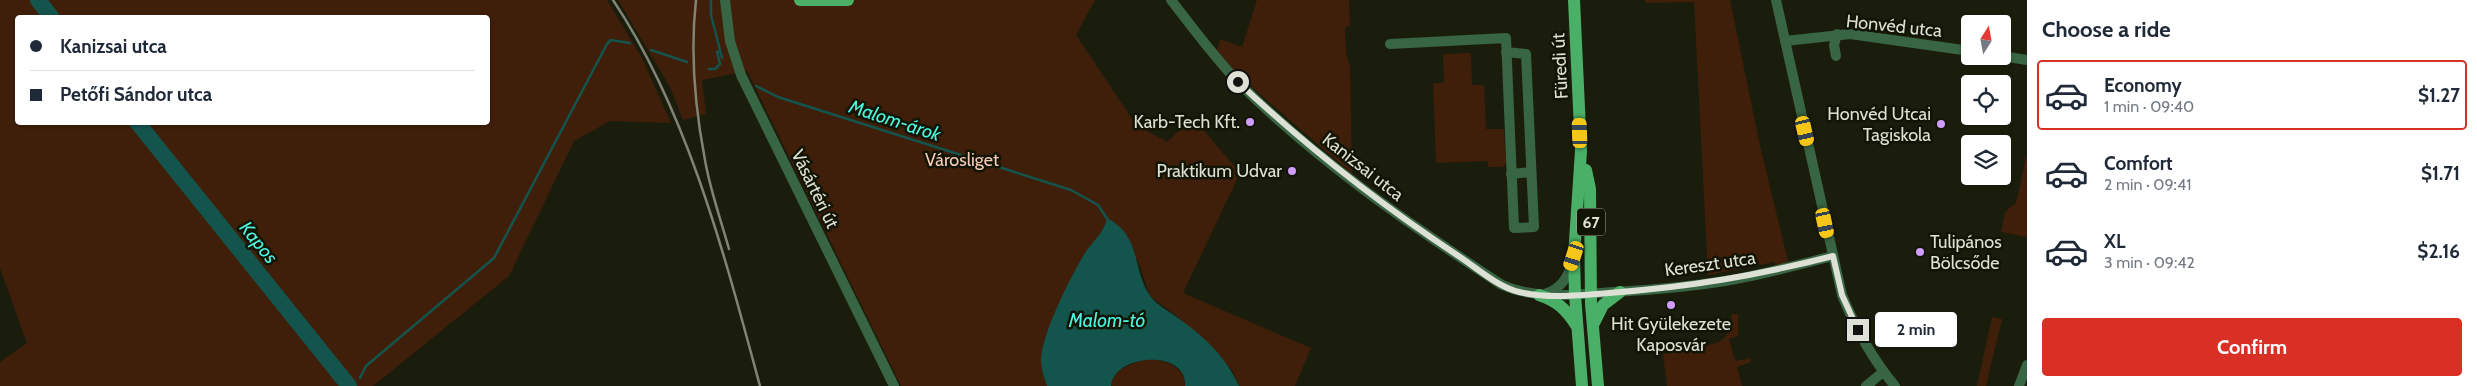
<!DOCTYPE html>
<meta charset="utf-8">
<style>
:root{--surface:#fff;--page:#f6f6f7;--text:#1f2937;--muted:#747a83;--line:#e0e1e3;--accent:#d93025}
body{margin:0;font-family:Cabin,sans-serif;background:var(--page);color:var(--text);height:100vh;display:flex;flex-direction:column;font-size:19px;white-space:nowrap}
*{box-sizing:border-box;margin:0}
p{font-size:16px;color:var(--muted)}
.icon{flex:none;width:28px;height:28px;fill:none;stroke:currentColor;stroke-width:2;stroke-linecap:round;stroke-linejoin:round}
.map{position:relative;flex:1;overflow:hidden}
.side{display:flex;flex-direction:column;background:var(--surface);width:450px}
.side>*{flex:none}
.banner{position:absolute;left:15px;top:15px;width:475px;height:110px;border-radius:5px;box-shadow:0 1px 4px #0004;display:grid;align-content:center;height:110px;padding:0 15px;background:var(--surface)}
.needle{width:32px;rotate:11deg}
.buttons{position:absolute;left:1961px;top:15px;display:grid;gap:10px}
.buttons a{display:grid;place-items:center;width:50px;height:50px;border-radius:5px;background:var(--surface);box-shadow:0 1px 4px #0004;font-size:25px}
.end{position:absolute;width:22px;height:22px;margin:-11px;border:6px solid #dde0d4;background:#111;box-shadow:0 0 0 2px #111}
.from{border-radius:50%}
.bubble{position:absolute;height:35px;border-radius:5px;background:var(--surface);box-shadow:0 1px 4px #0004;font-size:16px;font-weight:700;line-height:35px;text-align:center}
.car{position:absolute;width:15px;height:30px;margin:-15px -8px;border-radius:6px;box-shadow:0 0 4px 1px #0007;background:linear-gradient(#f5c518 24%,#345 0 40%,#f5c518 0 76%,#345 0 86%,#f5c518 0)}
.banner b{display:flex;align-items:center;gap:18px;height:48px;font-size:19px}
.banner b+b{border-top:1px solid var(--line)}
.banner i{width:12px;height:12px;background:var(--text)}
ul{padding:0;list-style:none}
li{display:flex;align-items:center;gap:15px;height:70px;margin:0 10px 8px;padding:0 5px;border:2px solid transparent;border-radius:5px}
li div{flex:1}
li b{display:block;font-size:19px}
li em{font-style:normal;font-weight:700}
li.selected{border-color:var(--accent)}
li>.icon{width:45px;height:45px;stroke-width:1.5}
h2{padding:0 15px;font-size:22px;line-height:60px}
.action{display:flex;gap:10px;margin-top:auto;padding:10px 15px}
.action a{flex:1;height:58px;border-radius:5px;background:var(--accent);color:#fff;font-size:20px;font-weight:700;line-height:58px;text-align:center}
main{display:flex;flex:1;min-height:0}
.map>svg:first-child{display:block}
.green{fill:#3f1e0a;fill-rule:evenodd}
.water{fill:#13544d}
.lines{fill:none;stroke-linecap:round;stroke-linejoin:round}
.stream{stroke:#13544d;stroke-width:2.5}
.river{stroke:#13544d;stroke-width:16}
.minor{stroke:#386543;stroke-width:10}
.major{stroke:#4ab068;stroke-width:12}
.rail{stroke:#818375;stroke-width:2.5}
.route{stroke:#dde0d4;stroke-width:6}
.poi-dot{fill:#d09dfe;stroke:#121404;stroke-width:2}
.labels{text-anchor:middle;stroke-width:5;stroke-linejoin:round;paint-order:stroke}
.shield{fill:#121404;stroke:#a0a396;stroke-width:1}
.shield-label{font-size:16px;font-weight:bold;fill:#dde0d4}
.street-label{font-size:18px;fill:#dde0d4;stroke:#121404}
.poi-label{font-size:18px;fill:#dde0d4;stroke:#121404;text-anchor:end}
.park-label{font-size:18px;fill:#f5ccb7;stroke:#121404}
.water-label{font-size:19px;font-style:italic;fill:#4df5e2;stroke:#121404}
</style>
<main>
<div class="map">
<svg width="2027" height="386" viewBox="0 0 2027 386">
<rect width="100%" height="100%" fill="#1b1d0c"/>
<g class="green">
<path d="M0,0h607l35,58 29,65 -61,-2 -36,20 -65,135 -136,110h-373v-24l27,-19 -27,-75zM18,18h470v104h-470z"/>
<path d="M618,0h477l-19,35 60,90 31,17 26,-24 47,55 -57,120 128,55 -16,38h-56l-7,-16 -54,-53 -28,-21 -12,-35 -31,-43 -2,10 -18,23 -17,29 -20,46 -7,18 -1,28 5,14h-146l-154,-315 -45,9 4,34 -23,6 -13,-33z"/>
<path d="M1257,0h92l1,26 -5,1 1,27 4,12 2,108 -112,-97 -23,-25 3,-13 22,8z"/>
<path d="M1645,0h85l30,146 28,115 -2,4 -10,3 -2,-6 -66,13 -14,-273 -48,1z"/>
<path d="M1471,53l1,32h12l2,44h18l2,34 -3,4h-15v-6l-52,2 -3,-80h11l-1,-29z"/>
<path d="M2027,153v84l-26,-5 4,-20 11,-9z"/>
<path d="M1731,314h7v22l-9,3 6,22 15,-3 1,4 -14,5 5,19h-75l-4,-32 54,-11c11,-6 16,-16 14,-29z"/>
<path d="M1992,317l10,2 -16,67h-9z"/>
<path d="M1146,359c16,0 40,7 39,27h-74c2,-18 21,-22 35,-27z"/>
</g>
<path class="water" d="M1107,218c36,19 24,52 44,79 7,9 18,14 27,21 26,18 48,39 61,68h-54c3,-37 -71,-33 -74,0h-64c-3,-9 -6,-17 -6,-26 0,-25 32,-89 46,-110 8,-11 17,-18 20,-32z"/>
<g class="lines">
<g class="stream">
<path d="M711,0v15l11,43"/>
<path d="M651,50l36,12"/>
<path d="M709,69h6l5,-5 -3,-12 3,-1"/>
<path d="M756,86l22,11 293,93 27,15 10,15"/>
<path d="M360,378l6,-12 128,-108 113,-214 4,-4 19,3"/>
<path d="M354,386l1,-1"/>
</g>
<g class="river">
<path d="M38,0l14,18"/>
<path d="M137,122l212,264"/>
</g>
<g class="minor">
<path d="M725,0l5,41 11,34 153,311"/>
<path d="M1171,0c22,28 43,57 68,83 78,78 170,141 263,202 35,15 74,10 112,7 37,-2 74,-5 111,-11 36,-6 72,-16 108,-25"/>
<path d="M1776,0l66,295c13,32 31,65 53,91"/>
<path d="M1785,41l65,-7 120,17"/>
<path d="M1390,44l116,-6 8,190 20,-1 -8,-173 -20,-2"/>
<path d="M1836,56l-2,-11 3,-11"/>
<path d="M2002,56l25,4"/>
<path d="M1511,174l20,-2"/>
<path d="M1547,293c15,-5 21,-17 26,-31"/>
<path d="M1866,386l17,-14"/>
<path d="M2019,386l8,-21"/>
</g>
<g class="major">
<path d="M800,0h48"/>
<path d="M1574,0l7,151 -7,105 1,39 7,91"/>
<path d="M1586,170l4,19 1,115 7,82"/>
<path d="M1539,295c18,6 27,14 37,30"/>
<path d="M1594,323l9,-18 17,-13"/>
</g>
<g class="rail">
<path d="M613,0c75,112 112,257 147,386"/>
<path d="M696,0c-6,53 -1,108 9,160 5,30 16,60 24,89"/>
</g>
</g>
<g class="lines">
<path class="route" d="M1238,82c69,65 143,123 222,175 18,12 38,30 59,35 29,7 61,3 90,1 80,-6 146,-17 224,-37l9,39 16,35"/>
</g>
<g class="poi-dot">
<circle cx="1250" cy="122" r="5"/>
<circle cx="1941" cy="124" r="5"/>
<circle cx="1292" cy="171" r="5"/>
<circle cx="1920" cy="252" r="5"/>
<circle cx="1671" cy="305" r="5"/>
</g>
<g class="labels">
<rect class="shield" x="1577" y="208.5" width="28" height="27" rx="4"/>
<g class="shield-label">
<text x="1591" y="228">67</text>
</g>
<g class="street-label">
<text transform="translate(1894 26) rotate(6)" y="6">Honvéd utca</text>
<text transform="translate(1560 66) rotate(-93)" y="6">Füredi út</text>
<text transform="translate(1363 167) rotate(38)" y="6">Kanizsai utca</text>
<text transform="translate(815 189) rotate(64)" y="6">Vásártéri út</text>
<text transform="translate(1710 264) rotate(-8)" y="6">Kereszt utca</text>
</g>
<g class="poi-label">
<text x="1931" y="120">Honvéd Utcai<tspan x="1931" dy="21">Tagiskola</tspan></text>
<text x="1240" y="128">Karb-Tech Kft.</text>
<text x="1282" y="177">Praktikum Udvar</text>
<text x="1930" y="248" text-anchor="start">Tulipános<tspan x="1930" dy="21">Bölcsőde</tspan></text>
<text x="1671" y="330" text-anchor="middle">Hit Gyülekezete<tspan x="1671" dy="21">Kaposvár</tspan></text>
</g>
<g class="park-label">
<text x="962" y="166">Városliget</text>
</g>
<g class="water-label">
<text transform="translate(895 120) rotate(18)" y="7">Malom-árok</text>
<text transform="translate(259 242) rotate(51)" y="7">Kapos</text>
<text x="1107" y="327">Malom-tó</text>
</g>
</g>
</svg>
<div class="buttons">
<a><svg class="needle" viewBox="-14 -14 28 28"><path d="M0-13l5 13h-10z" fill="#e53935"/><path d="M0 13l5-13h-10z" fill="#747a83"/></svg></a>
<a><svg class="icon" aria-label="locate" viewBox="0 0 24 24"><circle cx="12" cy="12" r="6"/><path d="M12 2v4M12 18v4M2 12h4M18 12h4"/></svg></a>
<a><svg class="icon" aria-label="layers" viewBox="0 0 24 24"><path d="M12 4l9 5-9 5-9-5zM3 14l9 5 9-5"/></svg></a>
</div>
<i class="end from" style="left:1238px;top:82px"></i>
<i class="end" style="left:1858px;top:330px"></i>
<div class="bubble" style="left:1875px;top:312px;width:82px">2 min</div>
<i class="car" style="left:1805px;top:131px;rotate:167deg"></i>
<i class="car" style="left:1580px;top:133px;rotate:358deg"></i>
<i class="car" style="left:1825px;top:223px;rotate:168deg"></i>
<i class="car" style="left:1574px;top:256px;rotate:198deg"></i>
<div class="banner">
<b><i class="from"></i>Kanizsai utca</b>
<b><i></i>Petőfi Sándor utca</b>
</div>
</div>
<section class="side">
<h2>Choose a ride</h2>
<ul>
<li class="selected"><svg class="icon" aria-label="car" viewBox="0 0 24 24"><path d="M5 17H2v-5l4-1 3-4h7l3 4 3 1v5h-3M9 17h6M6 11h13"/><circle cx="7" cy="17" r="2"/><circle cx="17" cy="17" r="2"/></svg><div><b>Economy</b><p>1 min · 09:40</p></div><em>$1.27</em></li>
<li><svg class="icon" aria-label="car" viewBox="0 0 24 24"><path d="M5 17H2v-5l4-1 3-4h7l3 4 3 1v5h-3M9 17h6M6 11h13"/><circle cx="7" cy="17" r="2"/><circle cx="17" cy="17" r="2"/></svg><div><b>Comfort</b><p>2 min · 09:41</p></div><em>$1.71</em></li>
<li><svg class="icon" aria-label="car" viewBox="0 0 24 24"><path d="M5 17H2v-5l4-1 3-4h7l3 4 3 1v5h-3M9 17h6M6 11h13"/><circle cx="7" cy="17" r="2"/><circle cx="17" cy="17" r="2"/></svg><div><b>XL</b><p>3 min · 09:42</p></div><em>$2.16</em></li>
</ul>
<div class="action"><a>Confirm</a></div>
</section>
</main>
